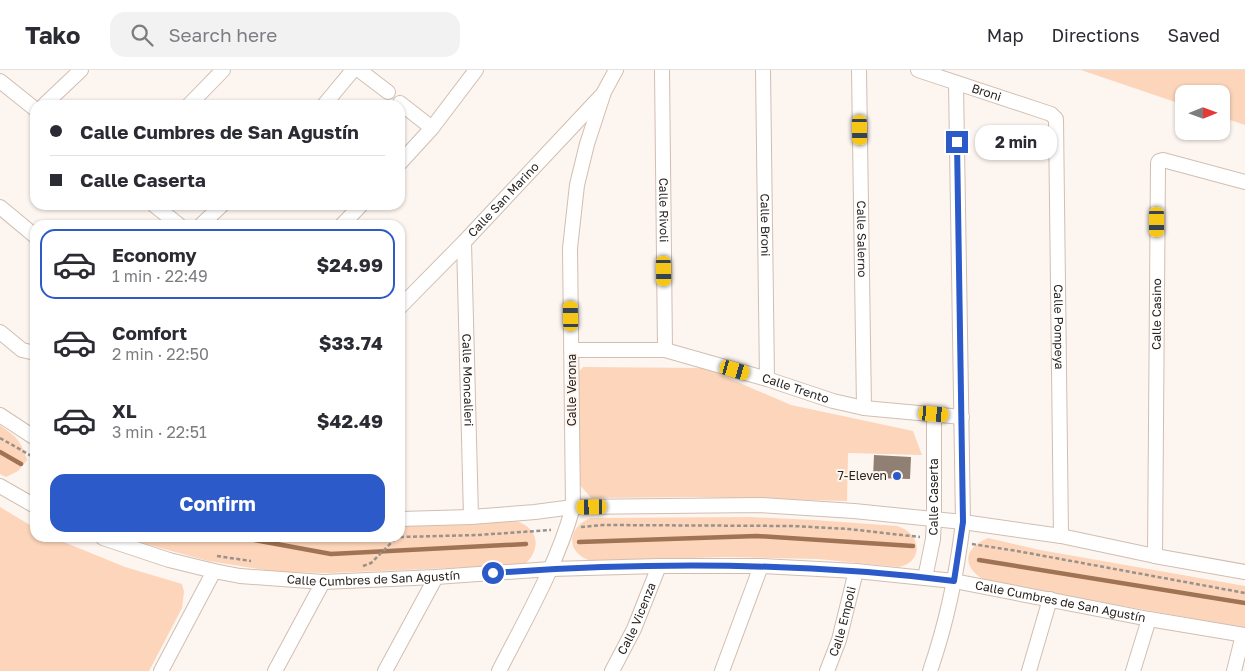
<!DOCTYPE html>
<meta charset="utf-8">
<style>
:root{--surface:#fff;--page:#f2f2f3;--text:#2b2b33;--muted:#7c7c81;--line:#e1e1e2;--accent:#2c5ac9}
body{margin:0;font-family:"Golos Text",sans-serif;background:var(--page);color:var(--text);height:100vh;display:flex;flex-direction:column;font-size:19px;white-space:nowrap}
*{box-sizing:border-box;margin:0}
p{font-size:16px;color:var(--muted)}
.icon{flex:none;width:28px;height:28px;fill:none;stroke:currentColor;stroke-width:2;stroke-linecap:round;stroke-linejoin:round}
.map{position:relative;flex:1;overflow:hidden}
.panel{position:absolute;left:30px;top:150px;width:375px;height:322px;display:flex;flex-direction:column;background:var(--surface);border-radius:15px;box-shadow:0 1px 4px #0004}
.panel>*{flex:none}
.top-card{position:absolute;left:30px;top:30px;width:375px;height:110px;border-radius:15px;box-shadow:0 1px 4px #0004;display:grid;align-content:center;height:110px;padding:0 20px;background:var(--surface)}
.needle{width:32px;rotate:89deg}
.tools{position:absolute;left:1175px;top:15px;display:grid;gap:10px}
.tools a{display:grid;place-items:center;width:55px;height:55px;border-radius:10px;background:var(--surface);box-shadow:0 1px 4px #0004;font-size:25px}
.end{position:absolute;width:22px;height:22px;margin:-11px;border:6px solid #2c5ac9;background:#fff;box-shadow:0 0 0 2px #fff}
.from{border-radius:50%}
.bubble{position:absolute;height:35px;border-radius:15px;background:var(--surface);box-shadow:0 1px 4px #0004;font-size:16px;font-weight:700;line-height:35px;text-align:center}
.car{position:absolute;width:15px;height:30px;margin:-15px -8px;border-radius:6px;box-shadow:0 0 4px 1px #0007;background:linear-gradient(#f5c518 24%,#345 0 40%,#f5c518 0 76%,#345 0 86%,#f5c518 0)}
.top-card b{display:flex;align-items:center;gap:18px;height:48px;font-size:19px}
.top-card b+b{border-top:1px solid var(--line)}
.top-card i{width:12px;height:12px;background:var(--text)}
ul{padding:9px 0 0;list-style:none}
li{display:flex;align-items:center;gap:15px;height:70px;margin:0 10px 8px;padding:0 10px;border:2px solid transparent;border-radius:15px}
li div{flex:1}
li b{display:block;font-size:19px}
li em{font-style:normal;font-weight:700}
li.active{border-color:var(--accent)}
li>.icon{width:45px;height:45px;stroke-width:1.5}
.button{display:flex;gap:10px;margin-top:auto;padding:10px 20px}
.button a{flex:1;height:58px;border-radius:15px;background:var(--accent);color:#fff;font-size:20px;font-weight:700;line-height:58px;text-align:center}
header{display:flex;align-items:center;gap:30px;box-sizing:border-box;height:70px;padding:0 25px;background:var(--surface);border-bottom:1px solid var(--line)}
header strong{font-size:24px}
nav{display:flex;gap:28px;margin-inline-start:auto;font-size:18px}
.search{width:350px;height:45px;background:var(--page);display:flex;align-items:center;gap:12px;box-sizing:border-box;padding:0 18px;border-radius:15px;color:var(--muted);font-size:19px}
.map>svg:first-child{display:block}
.green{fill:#fcd5ba}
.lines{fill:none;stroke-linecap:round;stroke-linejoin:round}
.stream{stroke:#9f7353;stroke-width:4.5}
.building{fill:#907f73}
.minor-casing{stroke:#d1beb1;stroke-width:16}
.path{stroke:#98918c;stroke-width:2.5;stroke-dasharray:4 2.5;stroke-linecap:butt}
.minor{stroke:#fff;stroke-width:14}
.route{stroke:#2c5ac9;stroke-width:6}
.poi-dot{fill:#2c5ac9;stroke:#fdf5f0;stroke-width:2}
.labels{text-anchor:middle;stroke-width:4;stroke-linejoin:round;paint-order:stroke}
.street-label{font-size:12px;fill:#29221d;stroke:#fdf5f0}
.poi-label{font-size:12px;fill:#29221d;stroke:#fdf5f0;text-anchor:end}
</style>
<header>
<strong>Tako</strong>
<div class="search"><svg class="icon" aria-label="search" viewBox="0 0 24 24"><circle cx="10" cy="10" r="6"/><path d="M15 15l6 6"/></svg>Search here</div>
<nav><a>Map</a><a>Directions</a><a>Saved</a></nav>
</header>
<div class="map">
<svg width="1245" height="601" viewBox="0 0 1245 601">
<rect width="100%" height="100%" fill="#fdf5f0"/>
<g class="green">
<path d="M1081,0h164v55l-24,-8v-23h-37v11z"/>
<path d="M583,297l122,1 86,37 122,26 9,24 -74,-2 -1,48 -154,-4 -102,1 -11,-13 -3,-111z"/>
<path d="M0,355c16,12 21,15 27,35l-9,11 -12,6 -6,-3z"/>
<path d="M0,437l35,21v10h19l71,29 57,17 2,8 -2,16 -33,63h-149z"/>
<path d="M750,447l64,3 83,6c25,7 27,36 2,41l-81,-8 -92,-2 -135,4c-25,-8 -25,-32 -1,-43z"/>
<path d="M516,451c23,7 26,28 8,44l-194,8 -51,-1 -71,-11 -84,-23h276v-12z"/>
<path d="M988,468l52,12 205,36v42l-259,-47c-24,-13 -24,-32 2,-43z"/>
</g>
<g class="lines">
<g class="stream">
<path d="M0,382l21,12"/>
<path d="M244,468l87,16 195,-10"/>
<path d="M579,472l178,-6 156,10"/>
<path d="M979,490l266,43"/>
</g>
</g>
<path class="building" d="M874,385l37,2 -1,22 -37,-1z"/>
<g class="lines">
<g class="minor-casing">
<g id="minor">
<path d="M359,0l29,22"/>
<path id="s1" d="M662,0l3,280"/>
<path id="s2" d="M763,0l4,309"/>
<path id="s3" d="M859,0l5,338"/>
<path id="s4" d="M918,0l133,44 5,5 5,417"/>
<path d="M0,11l35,28"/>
<path d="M400,33l32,25"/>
<path d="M44,35l37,-35"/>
<path d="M189,35l34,-35"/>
<path d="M324,35l29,-35"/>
<path d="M400,93l32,-35 44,-58"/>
<path d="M154,135l25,20"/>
<path d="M0,137l35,29"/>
<path d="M201,155l21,-20"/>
<path d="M342,155l19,-20"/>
<path id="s5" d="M464,172l7,275"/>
<path id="s6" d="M400,237l64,-65 137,-146"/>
<path d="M0,262l22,18 13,3"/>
<path id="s7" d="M572,280h93l102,29 66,22 31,7 98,9"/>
<path d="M0,345l35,23"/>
<path d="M0,416l35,20"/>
<path d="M400,449l71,-2 64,-5 38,-5 187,-2 94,6 109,11 98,14 94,20 90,16"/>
<path id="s8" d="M103,468l66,22 45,11 26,5 83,6 113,-5 115,-8 108,-3h102l95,5 98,10 195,38 96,16"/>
<path id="s9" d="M1155,486l3,-393 1,-2 4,-1 82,22"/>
<path id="s10" d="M925,508l8,-39 1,-20v-105"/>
<path d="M161,601l53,-100"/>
<path d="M275,601l48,-89"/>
<path d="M385,601l51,-94"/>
<path d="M499,601c27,-53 58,-106 74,-164l-3,-259 7,-63 10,-41 17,-52 12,-22"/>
<path id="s11" d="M612,601l22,-42 25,-63"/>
<path d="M722,601l39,-105"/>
<path id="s12" d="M827,601l12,-31 17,-69"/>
<path d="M930,601c17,-49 27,-98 33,-149l-7,-439"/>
<path d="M1029,601l21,-72"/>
<path d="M1133,601l16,-52"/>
<path d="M1234,601l9,-36"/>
</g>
</g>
<g class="path">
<path d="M0,368l35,20"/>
<path d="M581,457l22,-2 190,1 55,3 72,8"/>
<path d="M400,467l78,-2 73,-5"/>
<path d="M972,474l45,7 228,42"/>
<path d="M217,486l34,5"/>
<path d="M363,496l8,-3 25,-25h3"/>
</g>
<use href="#minor" class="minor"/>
</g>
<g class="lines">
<path class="route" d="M493,503c154,-11 309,-11 461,8l9,-59 -6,-380"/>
</g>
<circle class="poi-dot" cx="897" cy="406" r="5"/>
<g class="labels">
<g class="street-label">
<text dy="4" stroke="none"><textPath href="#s4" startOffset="72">Broni</textPath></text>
<text dy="4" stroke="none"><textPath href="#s6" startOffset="149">Calle San Marino</textPath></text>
<text dy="4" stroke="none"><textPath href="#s1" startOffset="140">Calle Rivoli</textPath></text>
<text dy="4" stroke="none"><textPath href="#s2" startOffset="155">Calle Broni</textPath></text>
<text dy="4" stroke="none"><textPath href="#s3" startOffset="169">Calle Salerno</textPath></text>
<text dy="4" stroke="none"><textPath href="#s9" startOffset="242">Calle Casino</textPath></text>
<text dy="4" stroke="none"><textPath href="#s4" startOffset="355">Calle Pompeya</textPath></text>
<text dy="4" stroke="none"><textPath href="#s5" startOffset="138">Calle Moncalieri</textPath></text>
<text dy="4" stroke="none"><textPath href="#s7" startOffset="229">Calle Trento</textPath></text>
<text transform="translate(572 320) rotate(-90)" y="4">Calle Verona</text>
<text dy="4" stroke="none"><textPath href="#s10" startOffset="82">Calle Caserta</textPath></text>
<text dy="4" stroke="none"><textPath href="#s8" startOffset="276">Calle Cumbres de San Agustín</textPath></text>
<text dy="4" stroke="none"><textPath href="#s8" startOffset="966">Calle Cumbres de San Agustín</textPath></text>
<text dy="4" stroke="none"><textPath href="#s11" startOffset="58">Calle Vicenza</textPath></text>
<text dy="4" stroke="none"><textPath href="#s12" startOffset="52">Calle Empoli</textPath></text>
</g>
<g class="poi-label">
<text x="887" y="410">7-Eleven</text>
</g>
</g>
</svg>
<div class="tools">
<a><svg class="needle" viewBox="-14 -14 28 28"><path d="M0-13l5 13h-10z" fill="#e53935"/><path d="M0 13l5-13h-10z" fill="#7c7c81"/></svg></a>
</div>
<i class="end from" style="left:493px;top:503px"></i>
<i class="end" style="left:957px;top:72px"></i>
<div class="bubble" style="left:975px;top:55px;width:82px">2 min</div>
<i class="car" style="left:860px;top:60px;rotate:179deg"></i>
<i class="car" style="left:1157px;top:152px;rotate:180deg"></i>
<i class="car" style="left:664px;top:201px;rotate:179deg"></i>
<i class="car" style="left:571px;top:246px;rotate:359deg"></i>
<i class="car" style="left:735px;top:300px;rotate:106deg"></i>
<i class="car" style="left:934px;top:344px;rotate:95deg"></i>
<i class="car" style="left:592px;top:437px;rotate:269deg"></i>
<div class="top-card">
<b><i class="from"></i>Calle Cumbres de San Agustín</b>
<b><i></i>Calle Caserta</b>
</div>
<section class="panel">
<ul>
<li class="active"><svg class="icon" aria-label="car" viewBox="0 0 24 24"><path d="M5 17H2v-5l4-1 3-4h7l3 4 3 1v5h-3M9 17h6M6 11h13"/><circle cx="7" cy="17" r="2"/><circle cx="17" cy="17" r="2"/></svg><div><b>Economy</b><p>1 min · 22:49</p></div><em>$24.99</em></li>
<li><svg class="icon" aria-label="car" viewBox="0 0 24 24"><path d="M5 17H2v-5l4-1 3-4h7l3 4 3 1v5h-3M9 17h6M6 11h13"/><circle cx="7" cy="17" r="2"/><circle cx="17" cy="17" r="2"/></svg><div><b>Comfort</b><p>2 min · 22:50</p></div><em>$33.74</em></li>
<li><svg class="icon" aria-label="car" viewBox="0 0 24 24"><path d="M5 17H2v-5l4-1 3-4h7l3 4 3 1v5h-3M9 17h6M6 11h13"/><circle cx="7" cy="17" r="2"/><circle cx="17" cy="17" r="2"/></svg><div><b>XL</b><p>3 min · 22:51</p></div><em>$42.49</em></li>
</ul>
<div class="button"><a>Confirm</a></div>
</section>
</div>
